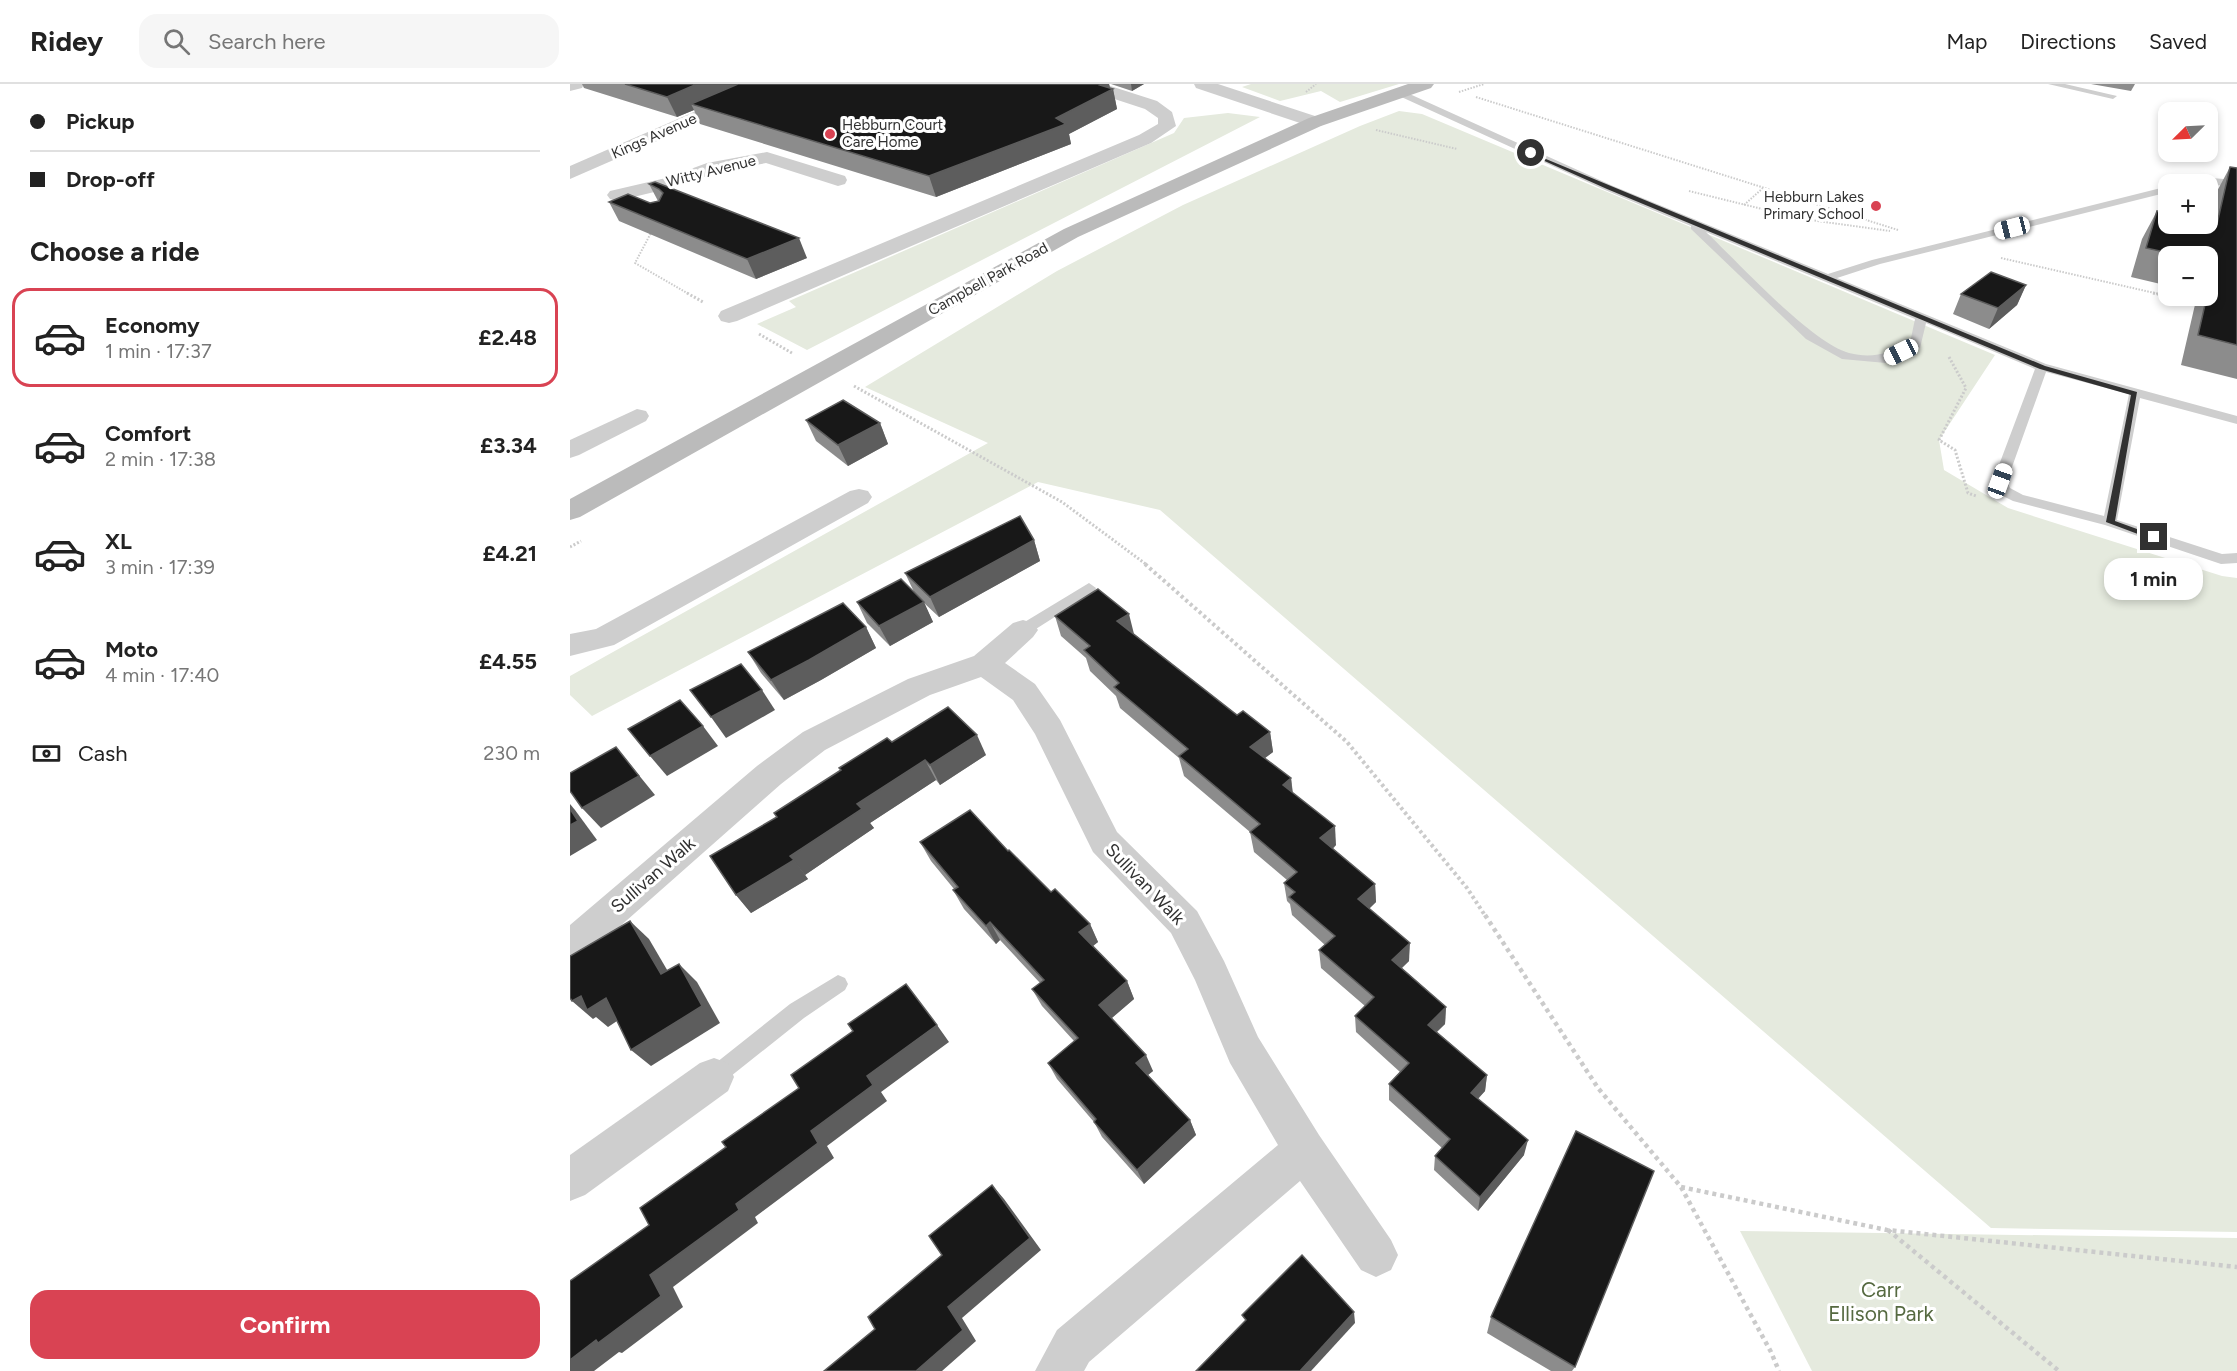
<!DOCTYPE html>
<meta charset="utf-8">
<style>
:root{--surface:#fff;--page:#f6f6f6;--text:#222;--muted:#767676;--line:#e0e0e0;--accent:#d94353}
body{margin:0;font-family:Figtree,sans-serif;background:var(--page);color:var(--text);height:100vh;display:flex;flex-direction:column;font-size:22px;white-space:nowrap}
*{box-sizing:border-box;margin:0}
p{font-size:20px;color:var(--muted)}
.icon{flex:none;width:33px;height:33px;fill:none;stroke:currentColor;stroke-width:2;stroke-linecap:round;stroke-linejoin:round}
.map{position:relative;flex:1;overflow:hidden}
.panel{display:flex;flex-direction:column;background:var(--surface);width:570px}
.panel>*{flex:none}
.guide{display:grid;align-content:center;height:132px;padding:0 30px;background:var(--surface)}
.needle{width:39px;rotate:246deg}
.controls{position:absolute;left:1588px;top:18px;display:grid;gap:12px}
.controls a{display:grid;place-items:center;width:60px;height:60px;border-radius:12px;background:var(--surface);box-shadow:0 3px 9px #0003;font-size:30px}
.end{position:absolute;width:27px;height:27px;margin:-14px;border:8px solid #313131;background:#fff;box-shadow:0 0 0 3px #fff}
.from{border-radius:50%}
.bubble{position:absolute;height:42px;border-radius:18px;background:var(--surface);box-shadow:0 3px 9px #0003;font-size:20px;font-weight:700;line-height:42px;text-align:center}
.car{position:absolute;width:18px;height:36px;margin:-18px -9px;border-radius:8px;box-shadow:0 0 4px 2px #0007;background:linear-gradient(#fff 24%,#345 0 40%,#fff 0 76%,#345 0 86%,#fff 0)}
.guide b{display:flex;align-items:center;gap:21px;height:57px;font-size:22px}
.guide b+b{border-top:2px solid var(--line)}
.guide i{width:15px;height:15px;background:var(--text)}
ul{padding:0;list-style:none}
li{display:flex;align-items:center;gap:18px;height:99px;margin:0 12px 9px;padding:0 18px;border:3px solid transparent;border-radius:18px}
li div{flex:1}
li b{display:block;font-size:22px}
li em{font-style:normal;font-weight:700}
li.selected{border-color:var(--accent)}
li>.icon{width:54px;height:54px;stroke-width:1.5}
h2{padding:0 30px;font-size:27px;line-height:72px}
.pay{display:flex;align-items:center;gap:15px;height:66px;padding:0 30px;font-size:22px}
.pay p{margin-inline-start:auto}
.cta{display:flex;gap:12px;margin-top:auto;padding:12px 30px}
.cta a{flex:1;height:69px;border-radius:18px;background:var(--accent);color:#fff;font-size:24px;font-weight:700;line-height:69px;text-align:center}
header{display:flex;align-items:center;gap:36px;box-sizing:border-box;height:84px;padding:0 30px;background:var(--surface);border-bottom:2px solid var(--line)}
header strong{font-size:28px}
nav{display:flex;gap:33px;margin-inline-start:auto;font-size:21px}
.search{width:420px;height:54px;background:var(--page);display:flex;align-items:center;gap:15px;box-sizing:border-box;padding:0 21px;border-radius:18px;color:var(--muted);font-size:22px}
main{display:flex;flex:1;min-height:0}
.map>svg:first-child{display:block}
.green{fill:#e5eade}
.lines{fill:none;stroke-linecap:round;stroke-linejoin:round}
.path-far3{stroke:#cbcbcb;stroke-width:2;stroke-dasharray:1.5 1.5;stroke-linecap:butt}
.path-far2{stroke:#cbcbcb;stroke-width:3;stroke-dasharray:2 2;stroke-linecap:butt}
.path-far1{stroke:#cbcbcb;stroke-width:4;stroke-dasharray:3 3;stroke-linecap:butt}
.path{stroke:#cbcbcb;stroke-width:4.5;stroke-dasharray:4 4;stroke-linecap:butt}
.lane{fill:#cecece;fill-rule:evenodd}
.street{fill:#cecece;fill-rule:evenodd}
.secondary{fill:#bbb;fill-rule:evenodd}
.wall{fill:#8c8c8c}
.shaded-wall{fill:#5d5d5d}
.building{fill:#181818;stroke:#5d5d5d;stroke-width:1.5}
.route{fill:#313131}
.poi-dot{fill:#d94353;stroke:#fff;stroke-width:2}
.labels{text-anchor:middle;stroke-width:6;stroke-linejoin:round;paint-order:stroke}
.far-poi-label{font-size:15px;fill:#313131;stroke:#fff;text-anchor:start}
.far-street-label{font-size:15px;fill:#313131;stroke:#fff}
.street-label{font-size:18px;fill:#313131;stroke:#fff}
.near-park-label{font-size:21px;fill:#566a41;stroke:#fff}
</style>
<header>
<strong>Ridey</strong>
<div class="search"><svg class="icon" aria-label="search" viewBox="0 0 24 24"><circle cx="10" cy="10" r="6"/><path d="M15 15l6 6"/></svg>Search here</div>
<nav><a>Map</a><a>Directions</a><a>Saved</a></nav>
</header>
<main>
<section class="panel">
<div class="guide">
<b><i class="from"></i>Pickup</b>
<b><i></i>Drop-off</b>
</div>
<h2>Choose a ride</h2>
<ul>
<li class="selected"><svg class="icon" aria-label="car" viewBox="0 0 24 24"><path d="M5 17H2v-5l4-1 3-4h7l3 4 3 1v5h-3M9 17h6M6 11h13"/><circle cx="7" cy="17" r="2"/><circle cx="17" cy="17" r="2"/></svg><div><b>Economy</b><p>1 min · 17:37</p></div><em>£2.48</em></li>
<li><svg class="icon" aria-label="car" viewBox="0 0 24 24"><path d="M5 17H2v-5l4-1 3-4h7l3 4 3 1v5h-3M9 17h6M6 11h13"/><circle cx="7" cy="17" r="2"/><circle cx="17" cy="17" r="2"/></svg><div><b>Comfort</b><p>2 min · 17:38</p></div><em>£3.34</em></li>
<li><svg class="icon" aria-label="car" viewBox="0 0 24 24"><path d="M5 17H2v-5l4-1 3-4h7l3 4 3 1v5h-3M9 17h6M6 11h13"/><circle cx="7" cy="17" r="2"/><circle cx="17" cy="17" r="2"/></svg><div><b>XL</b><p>3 min · 17:39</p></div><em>£4.21</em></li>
<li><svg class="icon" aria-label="car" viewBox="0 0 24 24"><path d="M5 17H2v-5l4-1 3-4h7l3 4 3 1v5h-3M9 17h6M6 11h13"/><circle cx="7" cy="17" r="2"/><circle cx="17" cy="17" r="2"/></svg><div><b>Moto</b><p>4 min · 17:40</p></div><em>£4.55</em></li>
</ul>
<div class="pay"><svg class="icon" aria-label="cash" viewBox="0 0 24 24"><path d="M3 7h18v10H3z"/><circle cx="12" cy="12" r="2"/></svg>Cash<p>230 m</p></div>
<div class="cta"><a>Confirm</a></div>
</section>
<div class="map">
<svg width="1667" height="1287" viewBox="0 0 1667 1287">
<rect width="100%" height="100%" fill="#fff"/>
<g class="green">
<path d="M681,0h148l-59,18 -19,-11 -41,10 -38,-14z"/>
<path d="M829,27l23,3 573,241 -56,85 5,30 64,38 214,68 15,2v654l-246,-4 -831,-718 -122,-28 -446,234 -22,-21v-19l418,-233 -123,-56 192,-116 126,-66 177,-79z"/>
<path d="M658,29l32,4 -453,233 -50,-26 39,-17 -7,-6 385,-168 10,-15z"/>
<path d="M1170,1147l497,7v133h-425z"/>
</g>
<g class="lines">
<g class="path-far3">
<path d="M736,8l10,-8"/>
<path d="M889,8l25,-8"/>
<path d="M906,13l422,133"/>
<path d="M806,46l81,19"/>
<path d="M1119,107l114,28 87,12"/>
<path d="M1174,121l19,-17"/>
<path d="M82,147l-17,32 54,31"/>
<path d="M1431,174l158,36"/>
</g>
<g class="path-far2">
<path d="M117,209l16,9"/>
<path d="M1583,209l45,10"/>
<path d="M189,250l33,19"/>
<path d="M1379,273l17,31 -27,52 16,10 13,43 8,3"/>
<path d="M284,302l208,116 85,63"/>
<path d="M0,463l11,-6"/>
</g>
<path class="path-far1" d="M575,480l202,178 120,146 19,29"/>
<g class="path">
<path d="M915,831l113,173 83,99 90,165 8,19"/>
<path d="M1111,1103l206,43 350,37"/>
<path d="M1318,1146l171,141"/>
</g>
<g class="lane">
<path d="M1478,0h17l52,12 -4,3z"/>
<path d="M827,7h6l210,95 215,88 44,-14 297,-74v6l-289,72 -43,14 209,86 191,52v8l-97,-26 -23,122 105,34 15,-1v10l-16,1 -116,-39 -92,-24 -14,-7 -6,-13 42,-112 -109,-46 -6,25 -34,15 -44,-4 -36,-20 -115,-110v-3l-86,-36 -208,-95zM1136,148l209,87 -5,24c-21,10 -37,16 -61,10 -39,-11 -111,-91 -143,-121zM1476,288l83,22 -25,122 -81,-21 -13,-7 -3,-7z"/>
<path d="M1641,94l26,2v6l-57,-2 5,-3z"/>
<path d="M519,499l7,5 -2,4 -66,42h-10l-3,-4 3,-4z"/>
<path d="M268,891l7,3 3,6 -3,6 -41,28 -83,66 -7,3 -7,-3 -3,-7 3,-7 83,-66z"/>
</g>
<g class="street">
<path d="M0,0h14l-2,4 -12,3z"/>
<path d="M188,0h22l-2,4 -208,91v-13z"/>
<path d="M509,0h25l53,17 15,11 4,14 -25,17 -414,178 -8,2 -8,-2 -3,-5 3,-5 418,-176 19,-11v-6l-13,-9 -64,-21z"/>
<path d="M624,0h24l103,34 3,4 -3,4h-12l-113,-38z"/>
<path d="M197,68l78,24 2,4 -2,4 -7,2 -72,-23 -48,9 -39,14 -62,15 -7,-2 -3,-4 3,-4 56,-13 41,-15z"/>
<path d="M67,325l9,2 3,5 -3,5 -67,34 -9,3v-18z"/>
<path d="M289,405l9,2 4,6 -4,6 -254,142 -44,11v-22l26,-5 254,-138z"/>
<path d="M453,536l10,3 5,7 -5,7 -28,26 30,21 25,36 57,112 80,79 27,50 34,76 61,98 72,105 7,15 -7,15 -15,7 -15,-7 -61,-89 -211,181 -5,9h-49l22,-41 221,-185 -48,-82 -35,-83 -24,-47 -78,-81 -58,-118 -22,-34 -32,-23 -51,18 -105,55 -44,34 -198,175 -13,4v-38l187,-159 46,-34 105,-53 66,-23 39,-33z"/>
<path d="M144,974l14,5 6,14 -6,14 -143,104 -15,6v-46l130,-92z"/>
</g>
<path class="secondary" d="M838,0h26l-3,4 -110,38 -243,111 -498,280 -10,3v-21l494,-270 245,-111z"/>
</g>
<g class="wall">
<path d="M12,0h527l1,4 3,1 4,20 -48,25 2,10 -135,53 -236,-73 -6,-14 -17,7 -93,-29z"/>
<path d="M541,0h33l-12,7z"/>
<path d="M1521,0h44l-4,7z"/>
<path d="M1660,83l7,1v211l-56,-14 16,-69h11v-40h-39v30l-38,-9 11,-38 15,-28 52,11 6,-27z"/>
<path d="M79,100l158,74 -51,21 -137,-58 -10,-19 41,1 8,-2z"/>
<path d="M1456,201l-9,20 -28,24 -36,-15 8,-20z"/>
<path d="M236,336l74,3 8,21 -40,22 -32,-25z"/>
<path d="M464,456l6,21 -101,56 -15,-14 9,19 -43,24 -23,-23 -10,-21 57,-10 -9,-19z"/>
<path d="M485,532l79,18 103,81 33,17 3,20 -8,6 26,20 2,15 43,52 -3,4 42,35 1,18 -7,7 40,52 -7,7 44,39 -1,17 -8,8 50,43 -2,16 -7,8 46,56 -46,56 -44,-41 1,-14 7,-8 -53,-48v-16l11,-12 -44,-40 -1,-16 10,-10 -44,-38 -2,-18 6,-5 -33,-30 -2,-11 -3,-3 -3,-18 3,-3 -33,-28 -4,-20 -66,-56 -5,-18 -59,-50 -4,-12 -26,-25 -4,-13 -25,-22z"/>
<path d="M296,543l10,21 -55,32 -37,20 -23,-27 -13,-21z"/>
<path d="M322,658l94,13 -46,30 -4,-5 -66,43 4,5 -69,47 3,4 -57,34 -15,-18 104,-125 -1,-2z"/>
<path d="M350,758l88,9 43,41 39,32 8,18 -6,4 35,35 7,18 -22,19 41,53 -5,4 42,45 6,15 -52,49 -42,-47 -8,-15 -37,-43 -9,-16 26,-22 -32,-35 -10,-17 8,-6 -40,-43 -4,4 -32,-35 -11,-19 1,-1 -23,-28z"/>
<path d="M921,1233l84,50 -3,4h-21l-64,-38z"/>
</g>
<g class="shaded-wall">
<path d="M127,0h55l-61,20 3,6 -17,7 -10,-20z"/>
<path d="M532,0h7l2,7 2,-2 4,20 -48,25 2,10 -135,53 -7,-21 127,-58z"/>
<path d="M561,0h13l-12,7z"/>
<path d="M229,154l8,20 -51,21 -9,-20z"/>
<path d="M1456,201l-9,20 -28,24 9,-21z"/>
<path d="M310,339l8,21 -40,22 -10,-21z"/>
<path d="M464,456l6,21 -101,56 -9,-20z"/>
<path d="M354,518l9,20 -43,24 -11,-20z"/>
<path d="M559,530l5,20 -17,-13z"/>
<path d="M296,543l10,21 -55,32 -37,20 -13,-20z"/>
<path d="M192,606l13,20 -49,28 -15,-21z"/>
<path d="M133,642l15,20 -51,30 -17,-20z"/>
<path d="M700,648l3,20 -20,15 -3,-20z"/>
<path d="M407,651l9,20 -46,30 -10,-20z"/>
<path d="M46,663l39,48 -54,33 -19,-20z"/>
<path d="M355,676l11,20 -66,43 4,5 -69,47 -15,-19 67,-52z"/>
<path d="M721,694l2,20 -10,-13z"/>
<path d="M0,720l5,6 22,30 -27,16z"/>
<path d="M765,742l1,19 -14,13 -2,-20z"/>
<path d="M224,776l14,19 -57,34 -15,-18z"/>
<path d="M805,800l1,18 -17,16 -1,-19z"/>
<path d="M60,837l19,18 31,53 -19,-18z"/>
<path d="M420,838l10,18 -4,4 -10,-18z"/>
<path d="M520,840l8,18 -11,9 -8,-19z"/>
<path d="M840,859l-1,18 -17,16v-17z"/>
<path d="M109,880l18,18 23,41 -69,43 -20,-16z"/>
<path d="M557,897l7,18 -27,23 -8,-17z"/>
<path d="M11,912l25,2 20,17 -18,12 -12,-10 -3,2 -21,-18z"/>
<path d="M876,923l-1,17 -18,17 1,-16z"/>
<path d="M367,941l12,17 -68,50 6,9 -60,45 7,12 -79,59 3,6 -85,64 10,20 -61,46 -3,-1 -25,19h-24v-11l26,-20 54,-65 86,-71 131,-128z"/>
<path d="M576,971l7,16 -10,8 -7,-16z"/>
<path d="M917,991l-2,16 -16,17 2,-15z"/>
<path d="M620,1036l6,15 -52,49 -7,-14z"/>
<path d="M958,1056l-4,15 -46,56 2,-14z"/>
<path d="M422,1101l12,14 37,51 -79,68 14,23 -34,30h-26l32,-64z"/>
<path d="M784,1228l1,11 -44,48h-11z"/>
</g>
<g class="building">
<path d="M55,0h72l-30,13z"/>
<path d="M168,0h364l-2,1 13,4 -57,29 10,6 -137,52 -238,-72z"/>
<path d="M1660,83l7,1v177l-39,-10 9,-39h1v-5l6,-28 -6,-1v-6h-25l-37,-8 11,-37 12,3v10h39v-2l9,2z"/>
<path d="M85,98l144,56 -52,21 -138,-57 19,-8 22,9 9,-2 4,-8 -4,-4 -10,-5z"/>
<path d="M1421,188l35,13 -28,23 -37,-14z"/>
<path d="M273,316l37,23 -42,22 -32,-25z"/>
<path d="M450,432l14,24 -104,57 -25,-24z"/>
<path d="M331,495l23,23 -45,24 -22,-24z"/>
<path d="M528,505l31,25 -12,7 120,94 6,-4 27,21 -20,15 41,31 -8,7 52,41 -15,12 55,46 -17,15 52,44 -18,17 54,47 -18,18 59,50 -16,18 57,47 -48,57 -45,-41 15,-17 -61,-55 20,-21 -54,-47 19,-19 -55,-47 16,-14 -46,-39 6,-5 -11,-9 13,-11 -47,-40 10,-8 -81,-68 9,-7 -74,-62 5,-4 -35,-33 6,-4 -35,-30z"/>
<path d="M273,519l23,24 -57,33 -38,20 -23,-28z"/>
<path d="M171,580l21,26 -51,27 -21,-27z"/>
<path d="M110,616l23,26 -53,30 -22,-27z"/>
<path d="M378,623l29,28 -47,30 -5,-5 -68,44 5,5 -72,47 4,4 -58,35 -26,-39 67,-39 -3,-4 67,-43 -2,-2 48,-30 5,4z"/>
<path d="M46,663l23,29 -57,32 -12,-17v-18z"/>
<path d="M0,725l8,12 -8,4z"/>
<path d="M400,726l38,41 1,-1 42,42 4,-3 35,35 -11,8 48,49 -28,24 47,50 -10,8 54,57 -53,50 -43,-48 2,-3 -48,-56 30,-25 -46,-49 12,-9 -54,-58 -4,4 -33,-36 5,-3 -38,-45z"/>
<path d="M60,837l31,53 18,-10 23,42 -71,44 -25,-52 -19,12 -6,-14 -9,5 -2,-3v-42z"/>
<path d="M336,900l31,41 -70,51 6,9 -62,46 7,12 -82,61 3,6 -89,65 11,21 -63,47 -2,-3 -26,20v-79l79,-56 -9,-17 86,-61 -4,-5 77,-54 -8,-13 62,-44 -5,-7z"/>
<path d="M1006,1047l78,40 -79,196 -84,-50z"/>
<path d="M422,1101l38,53 -82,69 15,23 -47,41h-92l51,-42 -7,-12 74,-62 -13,-19z"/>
<path d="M732,1171l52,57 -54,59h-104l50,-51 -4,-5z"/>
</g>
<path class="route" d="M959,68l516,214 92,26 -22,129 44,16 -8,2 -45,-17 25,-127 -91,-26 -433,-180 -78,-35z"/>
<g class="poi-dot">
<circle cx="260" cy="50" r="6"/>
<circle cx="1306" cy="122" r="6"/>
</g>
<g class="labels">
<g class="far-poi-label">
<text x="272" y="46">Hebburn Court<tspan x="272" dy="17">Care Home</tspan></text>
<text x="1294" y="118" text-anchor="end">Hebburn Lakes<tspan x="1294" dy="17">Primary School</tspan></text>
</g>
<g class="far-street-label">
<text transform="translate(84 52) rotate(-24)" y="5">Kings Avenue</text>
<text transform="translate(141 87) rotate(-14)" y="5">Witty Avenue</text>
<text transform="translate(418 195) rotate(-29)" y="5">Campbell Park Road</text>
</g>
<g class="street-label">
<text transform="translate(83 791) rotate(-41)" y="6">Sullivan Walk</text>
<text transform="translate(575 800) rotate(46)" y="6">Sullivan Walk</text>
</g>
<g class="near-park-label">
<text x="1311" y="1213">Carr<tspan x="1311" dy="24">Ellison Park</tspan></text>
</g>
</g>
</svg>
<div class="controls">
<a><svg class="needle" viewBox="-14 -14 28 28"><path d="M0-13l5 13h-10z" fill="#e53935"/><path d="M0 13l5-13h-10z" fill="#767676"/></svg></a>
<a>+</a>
<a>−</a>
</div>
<i class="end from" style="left:961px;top:69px"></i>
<i class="end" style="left:1584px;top:453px"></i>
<div class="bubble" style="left:1534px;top:474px;width:99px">1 min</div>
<i class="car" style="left:1442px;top:144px;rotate:256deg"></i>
<i class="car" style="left:1331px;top:268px;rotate:244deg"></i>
<i class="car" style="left:1430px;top:397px;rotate:20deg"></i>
</div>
</main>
